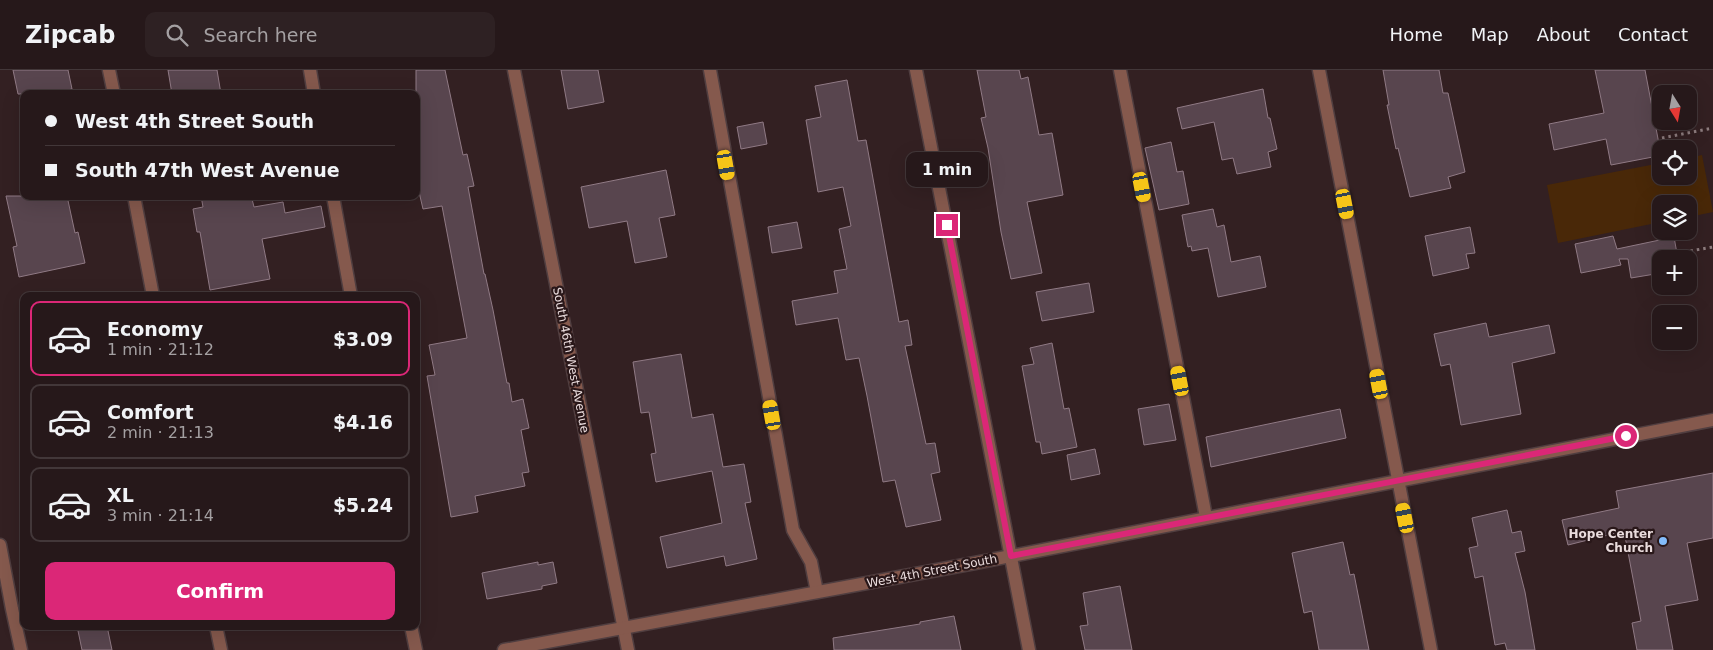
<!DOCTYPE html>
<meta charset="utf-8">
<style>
:root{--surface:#26181a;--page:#2e2123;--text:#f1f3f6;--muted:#a4a0a2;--line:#423739;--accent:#db2777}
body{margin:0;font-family:"DejaVu Sans",sans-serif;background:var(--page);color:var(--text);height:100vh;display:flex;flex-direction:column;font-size:19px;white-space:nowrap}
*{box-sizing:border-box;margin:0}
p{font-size:16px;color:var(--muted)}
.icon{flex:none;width:28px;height:28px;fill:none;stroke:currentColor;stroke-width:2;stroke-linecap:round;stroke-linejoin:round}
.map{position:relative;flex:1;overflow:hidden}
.details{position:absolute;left:20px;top:222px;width:400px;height:338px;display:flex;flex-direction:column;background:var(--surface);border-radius:10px;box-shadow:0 5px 20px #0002,0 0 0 1px var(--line)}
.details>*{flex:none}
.banner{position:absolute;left:20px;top:20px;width:400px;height:110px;border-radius:10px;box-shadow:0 5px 20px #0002,0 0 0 1px var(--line);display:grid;align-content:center;height:110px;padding:0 25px;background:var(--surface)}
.needle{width:32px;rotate:169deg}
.fabs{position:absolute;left:1652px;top:15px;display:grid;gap:10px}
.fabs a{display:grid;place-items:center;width:45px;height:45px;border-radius:10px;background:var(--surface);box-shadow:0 5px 20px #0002,0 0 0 1px var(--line);font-size:25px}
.end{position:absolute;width:22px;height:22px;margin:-11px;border:6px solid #db2777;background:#fff;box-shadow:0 0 0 2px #fff}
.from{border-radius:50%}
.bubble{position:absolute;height:35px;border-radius:10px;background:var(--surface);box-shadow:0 5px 20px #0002,0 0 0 1px var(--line);font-size:16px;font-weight:800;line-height:35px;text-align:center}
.car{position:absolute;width:15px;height:30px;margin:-15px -8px;border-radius:6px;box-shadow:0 0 4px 1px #0007;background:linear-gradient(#f5c518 24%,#345 0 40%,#f5c518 0 76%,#345 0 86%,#f5c518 0)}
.banner b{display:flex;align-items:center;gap:18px;height:48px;font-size:19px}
.banner b+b{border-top:1px solid var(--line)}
.banner i{width:12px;height:12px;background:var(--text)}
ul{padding:9px 0 0;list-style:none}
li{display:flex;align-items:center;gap:15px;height:75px;margin:0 10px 8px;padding:0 15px;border:2px solid var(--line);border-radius:10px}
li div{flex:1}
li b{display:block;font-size:19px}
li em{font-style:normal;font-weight:800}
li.active{border-color:var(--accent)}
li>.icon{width:45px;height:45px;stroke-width:1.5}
.primary-button{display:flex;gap:10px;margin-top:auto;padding:10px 25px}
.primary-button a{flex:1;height:58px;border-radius:10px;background:var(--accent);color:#fff;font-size:20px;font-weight:800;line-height:58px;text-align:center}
header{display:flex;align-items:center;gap:30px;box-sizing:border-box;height:70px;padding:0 25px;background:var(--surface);border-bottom:1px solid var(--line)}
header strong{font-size:24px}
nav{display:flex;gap:28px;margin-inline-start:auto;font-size:18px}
.search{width:350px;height:45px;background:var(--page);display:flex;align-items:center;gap:12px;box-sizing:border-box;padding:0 18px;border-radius:10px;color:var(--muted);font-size:19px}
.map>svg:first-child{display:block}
.green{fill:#492808}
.building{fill:#58454e;stroke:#907a85}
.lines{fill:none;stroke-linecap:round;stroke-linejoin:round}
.service-casing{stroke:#503e40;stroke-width:15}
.minor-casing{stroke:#503e40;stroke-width:15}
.path{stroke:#8e7d7f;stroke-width:3;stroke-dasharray:2.5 4;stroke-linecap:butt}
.service{stroke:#85594d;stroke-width:12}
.minor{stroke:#85594d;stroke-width:12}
.route{stroke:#db2777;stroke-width:6}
.poi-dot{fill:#83bcfb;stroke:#291719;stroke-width:2}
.labels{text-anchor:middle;stroke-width:4.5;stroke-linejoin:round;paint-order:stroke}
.street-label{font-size:12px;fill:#eadcdd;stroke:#291719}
.poi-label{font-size:12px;font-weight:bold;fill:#eadcdd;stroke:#291719;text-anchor:end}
</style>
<header>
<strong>Zipcab</strong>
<div class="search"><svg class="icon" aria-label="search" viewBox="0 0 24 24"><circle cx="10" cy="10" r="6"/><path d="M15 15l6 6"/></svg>Search here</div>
<nav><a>Home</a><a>Map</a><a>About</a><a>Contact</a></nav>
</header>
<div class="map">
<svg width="1713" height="580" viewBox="0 0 1713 580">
<rect width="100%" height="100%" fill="#332022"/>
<path class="green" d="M1702,85l11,57 -24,5v-13h-28v18l-103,21 -11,-58 114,-22v13h28v-18z"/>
<g class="building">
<path d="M13,0h55l4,19 -24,5h-30z"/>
<path d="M168,0h49l4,24h-49z"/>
<path d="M416,0h29l18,85 4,-1 7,32 -6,1 16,87h1l8,36 14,73h2l3,19 11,-3 6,29 -8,2 8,42 -7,1 3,13 -50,10 3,16 -27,5 -24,-141 8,-1 -6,-30 38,-7 -25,-132 -19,3 -7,-30z"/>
<path d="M561,0h37l6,32 -36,7z"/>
<path d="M977,0h42l2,9 7,-2 11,58 13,-2 11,62 -36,7 15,71 -31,6 -10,-47 -13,-84 -7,-30 5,-1z"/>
<path d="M1383,0h56l4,23h5l17,79 -17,5 3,11 -41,9 -12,-49 -2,1 -9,-44h2z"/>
<path d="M1595,0h50l14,74 -3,1 2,11 -47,9 -5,-26 -52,11 -5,-26 55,-11z"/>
<path d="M847,10l11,61 8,-1 33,182 9,-2 4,25 -7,1 21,98 9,-1 5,29 -9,2 10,46 -35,7 -11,-47 -12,2 -16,-86 -8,-38 -13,2 -8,-42 -42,7 -4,-24 46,-8 -4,-22 13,-2 -8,-40 12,-3 -8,-39 -25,5 -12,-72 15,-3 -6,-31z"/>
<path d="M1263,19l5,29h2l7,31 -9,3 3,15 -34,7 -4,-16 -11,2 -8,-38 -32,7 -5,-21z"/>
<path d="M763,52l4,22 -26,5 -4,-22z"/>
<path d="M1171,72l6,30 6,-1 6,33 -30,6 -14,-62z"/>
<path d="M666,100l9,45 -16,3 8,39 -32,6 -8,-42 -38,7 -8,-41z"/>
<path d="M6,126h61l8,37 3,-1 7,31 -66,14 -6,-30 4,-1z"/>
<path d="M201,126h41v4l10,-1 2,8 29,-5 2,11 36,-7 4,21 -63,12 8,40 -60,11 -10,-58h-3l-4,-23 10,-2z"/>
<path d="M1213,139l4,18 7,-2 7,37 29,-6 6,31 -48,10 -10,-49 -16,3 -1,-5 -3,1 -6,-32z"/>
<path d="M797,152l5,26 -30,5 -4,-26z"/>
<path d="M1470,157l5,26 -9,1 3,14 -36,8 -8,-40z"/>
<path d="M1613,166l4,13 57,-12 4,22h-17v14l-30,5 -3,-19h-9l2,6 -40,8 -6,-29z"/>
<path d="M1089,213l5,29 -52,9 -6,-29z"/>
<path d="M1486,253l3,14 60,-12 6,28 -43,10 9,51 -60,11 -11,-61 -9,2 -7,-32z"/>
<path d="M1052,273l12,66 5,-1 8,39 -35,7 -2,-12h-4l-14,-76 12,-2 -4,-16z"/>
<path d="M681,284l11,64 21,-4 10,53 21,-3 7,38 -6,1 12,56 -31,7 -2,-10 -57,12 -7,-31 62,-14 -10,-52 -56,11 -5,-28 5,-1 -7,-41 -8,1 -8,-51z"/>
<path d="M1169,334l7,36 -32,5 -6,-36z"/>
<path d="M1340,339l6,29 -135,29 -5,-30z"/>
<path d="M1095,379l5,25 -29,6 -4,-25z"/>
<path d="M1713,403v65l-26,5 11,57 -33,6 8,44h-36l-5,-27 9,-2 -17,-90 -56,14 -6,-25 57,-12 -3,-17z"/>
<path d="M1507,440l5,23 9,-2 4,20 -10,2 10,39 10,58h-28l-2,-7 -10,2 -12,-69 -8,2 -6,-30 9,-2 -6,-28z"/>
<path d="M1343,472l7,33 4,-1 15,76h-50l-7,-39 -8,2 -12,-60z"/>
<path d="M538,492v3l15,-3 4,21 -15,3v3l-55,10 -5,-26z"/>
<path d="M1120,516l12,64h-47l-5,-24 8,-1 -5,-32z"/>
<path d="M954,546l7,34h-127l-1,-12 87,-14v-2z"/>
<path d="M77,556h30l5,24h-30z"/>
</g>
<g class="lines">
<g class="service-casing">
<g id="service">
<path d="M310,0l4,24"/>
<path d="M710,0l83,460 18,32 6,30"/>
<path d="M1120,0l86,447"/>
<path d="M333,126l18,100"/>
<path d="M0,475l12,64 9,41"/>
<path d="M411,556l5,24"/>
</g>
</g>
<g class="minor-casing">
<g id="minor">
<path d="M109,0l5,24"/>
<path d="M514,0l114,580"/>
<path d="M916,0l113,580"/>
<path d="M1319,0l112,580"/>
<path d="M134,126l19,100"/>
<path d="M216,556l5,24"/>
<path d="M504,580l471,-87 738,-143"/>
</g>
</g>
<g class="path">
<path d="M1662,68l51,-10"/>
<path d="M1684,182l29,-5"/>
</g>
<use href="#service" class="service"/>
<use href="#minor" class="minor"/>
</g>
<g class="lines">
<path class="route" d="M947,155l64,331 615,-120"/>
</g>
<circle class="poi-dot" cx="1663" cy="471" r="5"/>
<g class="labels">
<g class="street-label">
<text transform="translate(571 290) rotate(79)" y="4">South 46th West Avenue</text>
<text transform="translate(932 501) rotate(-11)" y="4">West 4th Street South</text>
</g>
<g class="poi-label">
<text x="1653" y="468">Hope Center<tspan x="1653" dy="14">Church</tspan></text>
</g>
</g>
</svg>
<div class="fabs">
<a><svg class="needle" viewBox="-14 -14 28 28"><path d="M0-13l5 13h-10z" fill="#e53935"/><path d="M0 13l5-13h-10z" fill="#a4a0a2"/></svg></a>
<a><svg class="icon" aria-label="locate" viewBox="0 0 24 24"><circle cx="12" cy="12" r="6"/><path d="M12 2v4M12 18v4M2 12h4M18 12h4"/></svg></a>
<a><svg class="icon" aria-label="layers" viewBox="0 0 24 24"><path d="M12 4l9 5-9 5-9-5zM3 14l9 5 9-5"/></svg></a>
<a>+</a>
<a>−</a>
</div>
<i class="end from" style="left:1626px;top:366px"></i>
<i class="end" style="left:947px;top:155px"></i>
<div class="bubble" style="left:906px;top:82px;width:82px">1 min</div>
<i class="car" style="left:726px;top:95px;rotate:170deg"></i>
<i class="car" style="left:1142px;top:117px;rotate:169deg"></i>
<i class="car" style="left:1345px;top:134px;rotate:169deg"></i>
<i class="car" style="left:1180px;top:311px;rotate:349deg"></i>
<i class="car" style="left:1379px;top:314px;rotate:349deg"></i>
<i class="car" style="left:772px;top:345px;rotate:350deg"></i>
<i class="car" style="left:1405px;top:448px;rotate:349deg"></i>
<div class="banner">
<b><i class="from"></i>West 4th Street South</b>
<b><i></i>South 47th West Avenue</b>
</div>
<section class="details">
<ul>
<li class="active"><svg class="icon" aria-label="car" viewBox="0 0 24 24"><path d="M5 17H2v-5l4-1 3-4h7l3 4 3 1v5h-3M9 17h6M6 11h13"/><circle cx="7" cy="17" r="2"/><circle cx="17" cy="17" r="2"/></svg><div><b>Economy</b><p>1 min · 21:12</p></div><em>$3.09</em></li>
<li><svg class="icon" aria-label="car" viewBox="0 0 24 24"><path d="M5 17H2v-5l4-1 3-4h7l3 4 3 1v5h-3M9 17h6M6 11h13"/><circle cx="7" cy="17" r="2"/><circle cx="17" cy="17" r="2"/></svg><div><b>Comfort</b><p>2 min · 21:13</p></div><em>$4.16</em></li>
<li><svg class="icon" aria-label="car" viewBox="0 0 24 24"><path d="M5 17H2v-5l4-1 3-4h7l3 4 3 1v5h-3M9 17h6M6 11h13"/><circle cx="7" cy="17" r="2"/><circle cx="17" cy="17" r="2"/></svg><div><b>XL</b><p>3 min · 21:14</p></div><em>$5.24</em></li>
</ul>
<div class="primary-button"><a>Confirm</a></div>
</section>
</div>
